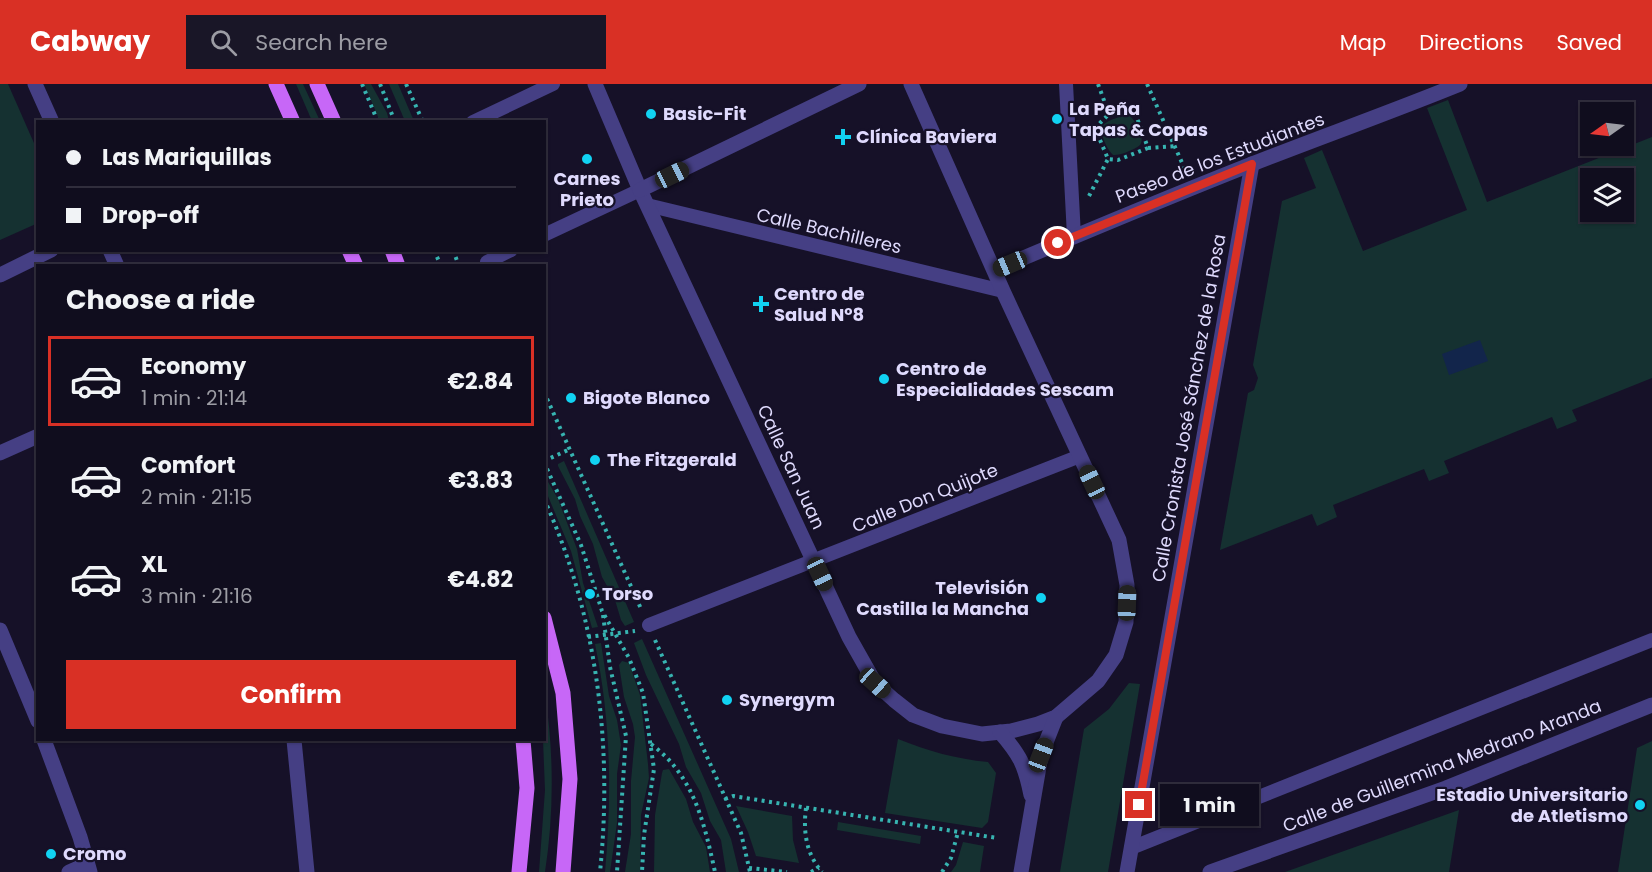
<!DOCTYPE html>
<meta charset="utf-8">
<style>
:root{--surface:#100d1e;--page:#191627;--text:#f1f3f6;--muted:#9c9ca4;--line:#302d3c;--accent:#d93025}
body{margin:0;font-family:Poppins,sans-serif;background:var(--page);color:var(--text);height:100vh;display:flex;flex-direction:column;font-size:22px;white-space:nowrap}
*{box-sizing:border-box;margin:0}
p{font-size:20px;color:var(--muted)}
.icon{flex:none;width:33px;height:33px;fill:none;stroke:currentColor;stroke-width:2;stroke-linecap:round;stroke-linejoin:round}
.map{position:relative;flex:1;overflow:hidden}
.sheet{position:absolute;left:36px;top:180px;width:510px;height:477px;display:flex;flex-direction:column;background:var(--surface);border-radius:0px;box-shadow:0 2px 4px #0004,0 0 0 2px var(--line)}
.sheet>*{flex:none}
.top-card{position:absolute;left:36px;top:36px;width:510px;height:132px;border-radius:0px;box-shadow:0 2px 4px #0004,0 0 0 2px var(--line);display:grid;align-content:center;height:132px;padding:0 30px;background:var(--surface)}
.needle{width:39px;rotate:256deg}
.controls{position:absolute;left:1580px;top:18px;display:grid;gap:12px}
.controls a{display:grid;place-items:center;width:54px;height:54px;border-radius:0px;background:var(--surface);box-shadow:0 2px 4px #0004,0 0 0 2px var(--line);font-size:30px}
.end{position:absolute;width:27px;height:27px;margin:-14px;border:8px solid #d93025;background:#fff;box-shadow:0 0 0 3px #fff}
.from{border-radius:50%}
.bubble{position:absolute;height:42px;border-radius:0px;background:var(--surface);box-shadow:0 2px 4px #0004,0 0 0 2px var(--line);font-size:20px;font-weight:700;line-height:42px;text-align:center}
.car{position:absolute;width:18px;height:36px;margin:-18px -9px;border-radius:8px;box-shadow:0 0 4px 2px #0007;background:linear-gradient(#222 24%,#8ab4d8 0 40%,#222 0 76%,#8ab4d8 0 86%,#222 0)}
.top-card b{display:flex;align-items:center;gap:21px;height:57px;font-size:22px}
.top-card b+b{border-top:2px solid var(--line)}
.top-card i{width:15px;height:15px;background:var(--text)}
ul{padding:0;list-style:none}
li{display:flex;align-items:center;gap:18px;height:90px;margin:0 12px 9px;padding:0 18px;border:3px solid transparent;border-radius:0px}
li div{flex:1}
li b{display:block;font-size:22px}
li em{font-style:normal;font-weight:700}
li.active{border-color:var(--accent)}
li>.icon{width:54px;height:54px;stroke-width:1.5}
h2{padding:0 30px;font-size:27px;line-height:72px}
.button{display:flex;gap:12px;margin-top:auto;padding:12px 30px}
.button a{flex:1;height:69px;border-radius:0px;background:var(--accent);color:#fff;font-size:24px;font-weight:700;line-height:69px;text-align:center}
header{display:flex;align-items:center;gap:36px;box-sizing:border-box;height:84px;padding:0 30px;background:var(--accent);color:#fff}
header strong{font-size:28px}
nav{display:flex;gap:33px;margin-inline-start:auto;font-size:21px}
.search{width:420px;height:54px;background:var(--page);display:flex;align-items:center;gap:15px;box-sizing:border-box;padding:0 21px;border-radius:0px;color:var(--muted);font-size:22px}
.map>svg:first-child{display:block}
.green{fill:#153131;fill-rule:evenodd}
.water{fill:#12254b}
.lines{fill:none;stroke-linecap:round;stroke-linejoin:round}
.path{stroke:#37b4b1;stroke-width:4;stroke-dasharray:3 4.5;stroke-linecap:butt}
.pedestrian{stroke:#453f84;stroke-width:14}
.minor{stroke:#453f84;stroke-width:15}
.primary{stroke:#c767f7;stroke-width:15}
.route{stroke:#d93025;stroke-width:8}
.poi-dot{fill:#11d2f2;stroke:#161128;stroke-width:2}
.labels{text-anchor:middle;stroke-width:4.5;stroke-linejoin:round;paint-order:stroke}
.poi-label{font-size:18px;font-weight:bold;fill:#dfdafd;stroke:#161128;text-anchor:start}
.street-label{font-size:18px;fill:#dfdafd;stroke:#161128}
</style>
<header>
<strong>Cabway</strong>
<div class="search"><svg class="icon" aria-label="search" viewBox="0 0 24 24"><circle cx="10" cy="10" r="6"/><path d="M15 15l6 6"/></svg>Search here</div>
<nav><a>Map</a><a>Directions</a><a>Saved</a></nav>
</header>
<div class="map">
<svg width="1652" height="788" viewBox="0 0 1652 788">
<rect width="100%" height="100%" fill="#161128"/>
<g class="green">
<path d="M0,0h8l29,66 1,73 -38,17z"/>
<path d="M296,0h7l17,37h-8z"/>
<path d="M364,0h7l16,29 2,8h-9z"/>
<path d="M389,0h9l16,37h-9z"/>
<path d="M1448,16l39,102 165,-65v241l-80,32 5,11 -20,8 -5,-12 -108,44 5,12 -20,8 -5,-12 -91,36 4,12 -20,9 -5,-12 -92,36 28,-157 6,-3 4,-12 -5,-13 29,-164 34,-13 -12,-30 18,-8 41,101 104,-41 -40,-102zM1590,94h33v34h-33z"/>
<path d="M1125,31h4c6,5 17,23 11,30 -3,3 -9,5 -13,7 -5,2 -8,3 -14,3 -5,-5 -7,-10 -10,-17 -7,-16 9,-18 22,-23z"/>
<path d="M564,377l70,161 -9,4 -4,-6 -6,-20 -13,-23 -9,-33 -13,-28 -5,-17 -17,-33v-2z"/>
<path d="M544,391l14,24 19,50 6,34 15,44 -6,1 -21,-77 -26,-62z"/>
<path d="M642,555l89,200 8,33h-13l-5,-32 -11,-19 -9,-28 -15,-26 -7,-23 -33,-69 -12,-32z"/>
<path d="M601,559l8,53 8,24 4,25 -4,29v49l-7,49h-5c7,-77 6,-152 -10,-228z"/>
<path d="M622,577l7,2 11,32 8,69 1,14 -8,37 -1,57h-15l6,-38v-53l4,-44 -2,-13 -9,-27 -5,-32z"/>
<path d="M1129,599l11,1 -32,188h-48l24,-143 25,-20z"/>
<path d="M545,610c9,58 9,120 0,178h-6l6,-82 -2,-50z"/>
<path d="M898,655c30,12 58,20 90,23l8,11 -8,49 -6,6 -97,-15z"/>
<path d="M1652,657v131h-34l19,-124z"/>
<path d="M669,685l17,30 7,23 13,25 4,25h-56l1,-57 7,-42 1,-3z"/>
<path d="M736,722l56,10 1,24 6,23 -43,-7 -8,-24z"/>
<path d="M1459,726l-10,62h-164z"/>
<path d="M838,738l83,14 -1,8 -83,-14z"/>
<path d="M963,758l21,4 -4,26h-29l5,-7z"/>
</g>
<path class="water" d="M1480,256l8,21 -39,14 -7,-21z"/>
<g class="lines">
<g class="path">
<path d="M362,0l16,38"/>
<path d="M380,0l15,38"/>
<path d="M406,0l17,38"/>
<path d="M1098,0l11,30"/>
<path d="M1147,0l40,90"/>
<path d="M1130,24l4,2 14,38 -30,12 -10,-1 -13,-31 14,-14z"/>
<path d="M1148,64l28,-2"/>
<path d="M1089,112l19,-37"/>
<path d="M434,166l7,16"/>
<path d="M453,166l6,16"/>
<path d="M544,308l98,219"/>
<path d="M544,377l26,-12"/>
<path d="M544,378l37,83 21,66 27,47 14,35 11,76 -10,66 -2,37"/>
<path d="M544,415c53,116 69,246 56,373"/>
<path d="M603,531l7,52 16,69 -9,136"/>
<path d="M588,553l47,-6"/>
<path d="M655,556l86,193 9,39"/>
<path d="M651,660c43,32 53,78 64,128"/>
<path d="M725,715l8,-3 264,42"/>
<path d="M806,724c-3,23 0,46 16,64"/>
<path d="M749,784l38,4"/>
<path d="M811,788l8,-4"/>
<path d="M942,788l9,-14 7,-26"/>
</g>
<g class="pedestrian">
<path d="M1066,0l8,152"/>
<path d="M473,38l80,-38"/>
<path d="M647,121l356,86"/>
<path d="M544,151l96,-45"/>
<path d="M487,178l24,-12"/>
<path d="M649,541l431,-169"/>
<path d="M1131,764l521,-208"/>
</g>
<g class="minor">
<path d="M35,0l17,38"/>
<path d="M595,0l45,106 209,447 26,46 19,17 19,15 29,11 40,8 29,-3 27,-7 18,-7 42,-36 18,-26 10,-33 1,-37 -8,-45 -116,-249 -92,-207"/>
<path d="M640,106l219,-106"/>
<path d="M110,166l7,16"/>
<path d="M995,186c85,-36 171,-72 257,-106 69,-27 139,-52 208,-80"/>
<path d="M0,191l51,-25"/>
<path d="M0,369l38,-17"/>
<path d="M0,546l38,91"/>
<path d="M1000,648c20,23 25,33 31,63"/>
<path d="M44,656l36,97 10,35"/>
<path d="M294,656l13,132"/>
<path d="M69,788l18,-8"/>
<path d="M1021,788l20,-117 15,-38"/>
<path d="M1127,788l125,-708"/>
<path d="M1210,788l236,-84 206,-83"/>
</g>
<g class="primary">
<path d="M276,0l17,38"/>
<path d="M317,0l17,38"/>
<path d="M349,166l7,16"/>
<path d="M392,166l6,16"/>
<path d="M544,534l19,75 7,86 -7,93"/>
<path d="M519,788l8,-84 -4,-48"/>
</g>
</g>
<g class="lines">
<path class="route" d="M1058,159l194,-79 -113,641"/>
</g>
<g class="poi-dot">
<circle cx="651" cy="30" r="6"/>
<circle cx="1057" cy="35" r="6"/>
<path d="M840 44h6v6h6v6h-6v6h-6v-6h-6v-6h6z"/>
<circle cx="587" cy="75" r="6"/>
<path d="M758 211h6v6h6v6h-6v6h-6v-6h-6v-6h6z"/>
<circle cx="884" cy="295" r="6"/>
<circle cx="571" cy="314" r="6"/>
<circle cx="595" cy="376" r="6"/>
<circle cx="590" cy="510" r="6"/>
<circle cx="1041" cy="514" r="6"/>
<circle cx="727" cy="616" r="6"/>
<circle cx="1640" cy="721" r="6"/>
<circle cx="51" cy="770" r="6"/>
</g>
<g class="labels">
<g class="poi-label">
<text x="1069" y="31">La Peña<tspan x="1069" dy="21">Tapas &amp; Copas</tspan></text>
<text x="663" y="36">Basic-Fit</text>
<text x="856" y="59">Clínica Baviera</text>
<text x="587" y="101" text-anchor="middle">Carnes<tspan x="587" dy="21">Prieto</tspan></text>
<text x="774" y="216">Centro de<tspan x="774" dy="21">Salud Nº8</tspan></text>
<text x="896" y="291">Centro de<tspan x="896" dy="21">Especialidades Sescam</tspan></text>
<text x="583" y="320">Bigote Blanco</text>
<text x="607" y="382">The Fitzgerald</text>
<text x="1029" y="510" text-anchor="end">Televisión<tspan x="1029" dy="21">Castilla la Mancha</tspan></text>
<text x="602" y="516">Torso</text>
<text x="739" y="622">Synergym</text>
<text x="1628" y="717" text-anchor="end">Estadio Universitario<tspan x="1628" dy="21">de Atletismo</tspan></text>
<text x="63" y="776">Cromo</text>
</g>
<g class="street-label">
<text transform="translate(1220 74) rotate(-21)" y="6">Paseo de los Estudiantes</text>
<text transform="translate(829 147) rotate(13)" y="6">Calle Bachilleres</text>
<text transform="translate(1189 324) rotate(-80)" y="6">Calle Cronista José Sánchez de la Rosa</text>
<text transform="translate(791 383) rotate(65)" y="6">Calle San Juan</text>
<text transform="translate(925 414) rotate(-22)" y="6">Calle Don Quijote</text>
<text transform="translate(1442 682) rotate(-21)" y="6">Calle de Guillermina Medrano Aranda</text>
</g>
</g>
</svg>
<div class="controls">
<a><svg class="needle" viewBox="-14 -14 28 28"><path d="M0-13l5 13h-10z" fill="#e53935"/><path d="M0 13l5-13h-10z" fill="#9c9ca4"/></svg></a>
<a><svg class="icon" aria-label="layers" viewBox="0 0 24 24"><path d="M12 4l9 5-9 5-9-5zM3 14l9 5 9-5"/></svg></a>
</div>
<i class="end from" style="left:1058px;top:159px"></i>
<i class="end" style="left:1139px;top:721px"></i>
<div class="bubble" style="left:1160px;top:700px;width:99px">1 min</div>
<i class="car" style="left:672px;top:91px;rotate:64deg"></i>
<i class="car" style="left:1010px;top:180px;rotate:247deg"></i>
<i class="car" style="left:1092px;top:398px;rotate:335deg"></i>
<i class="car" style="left:820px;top:490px;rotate:155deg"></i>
<i class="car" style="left:1127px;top:519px;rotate:2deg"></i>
<i class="car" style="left:875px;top:599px;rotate:132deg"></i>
<i class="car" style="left:1041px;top:671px;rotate:21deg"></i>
<div class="top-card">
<b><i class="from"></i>Las Mariquillas</b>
<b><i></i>Drop-off</b>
</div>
<section class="sheet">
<h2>Choose a ride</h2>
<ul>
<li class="active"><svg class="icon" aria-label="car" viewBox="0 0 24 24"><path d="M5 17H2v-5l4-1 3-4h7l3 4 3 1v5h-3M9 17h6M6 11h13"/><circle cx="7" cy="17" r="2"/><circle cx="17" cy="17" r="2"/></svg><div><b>Economy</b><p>1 min · 21:14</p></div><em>€2.84</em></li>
<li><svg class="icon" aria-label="car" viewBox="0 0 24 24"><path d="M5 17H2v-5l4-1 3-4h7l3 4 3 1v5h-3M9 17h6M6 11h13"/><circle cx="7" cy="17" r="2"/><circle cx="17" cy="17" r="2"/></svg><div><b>Comfort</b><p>2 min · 21:15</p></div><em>€3.83</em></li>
<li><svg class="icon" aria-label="car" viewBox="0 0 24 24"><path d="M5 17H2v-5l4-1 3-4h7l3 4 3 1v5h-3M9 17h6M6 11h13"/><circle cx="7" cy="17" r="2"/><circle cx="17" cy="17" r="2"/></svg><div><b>XL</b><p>3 min · 21:16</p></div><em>€4.82</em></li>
</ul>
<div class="button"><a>Confirm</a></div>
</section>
</div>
